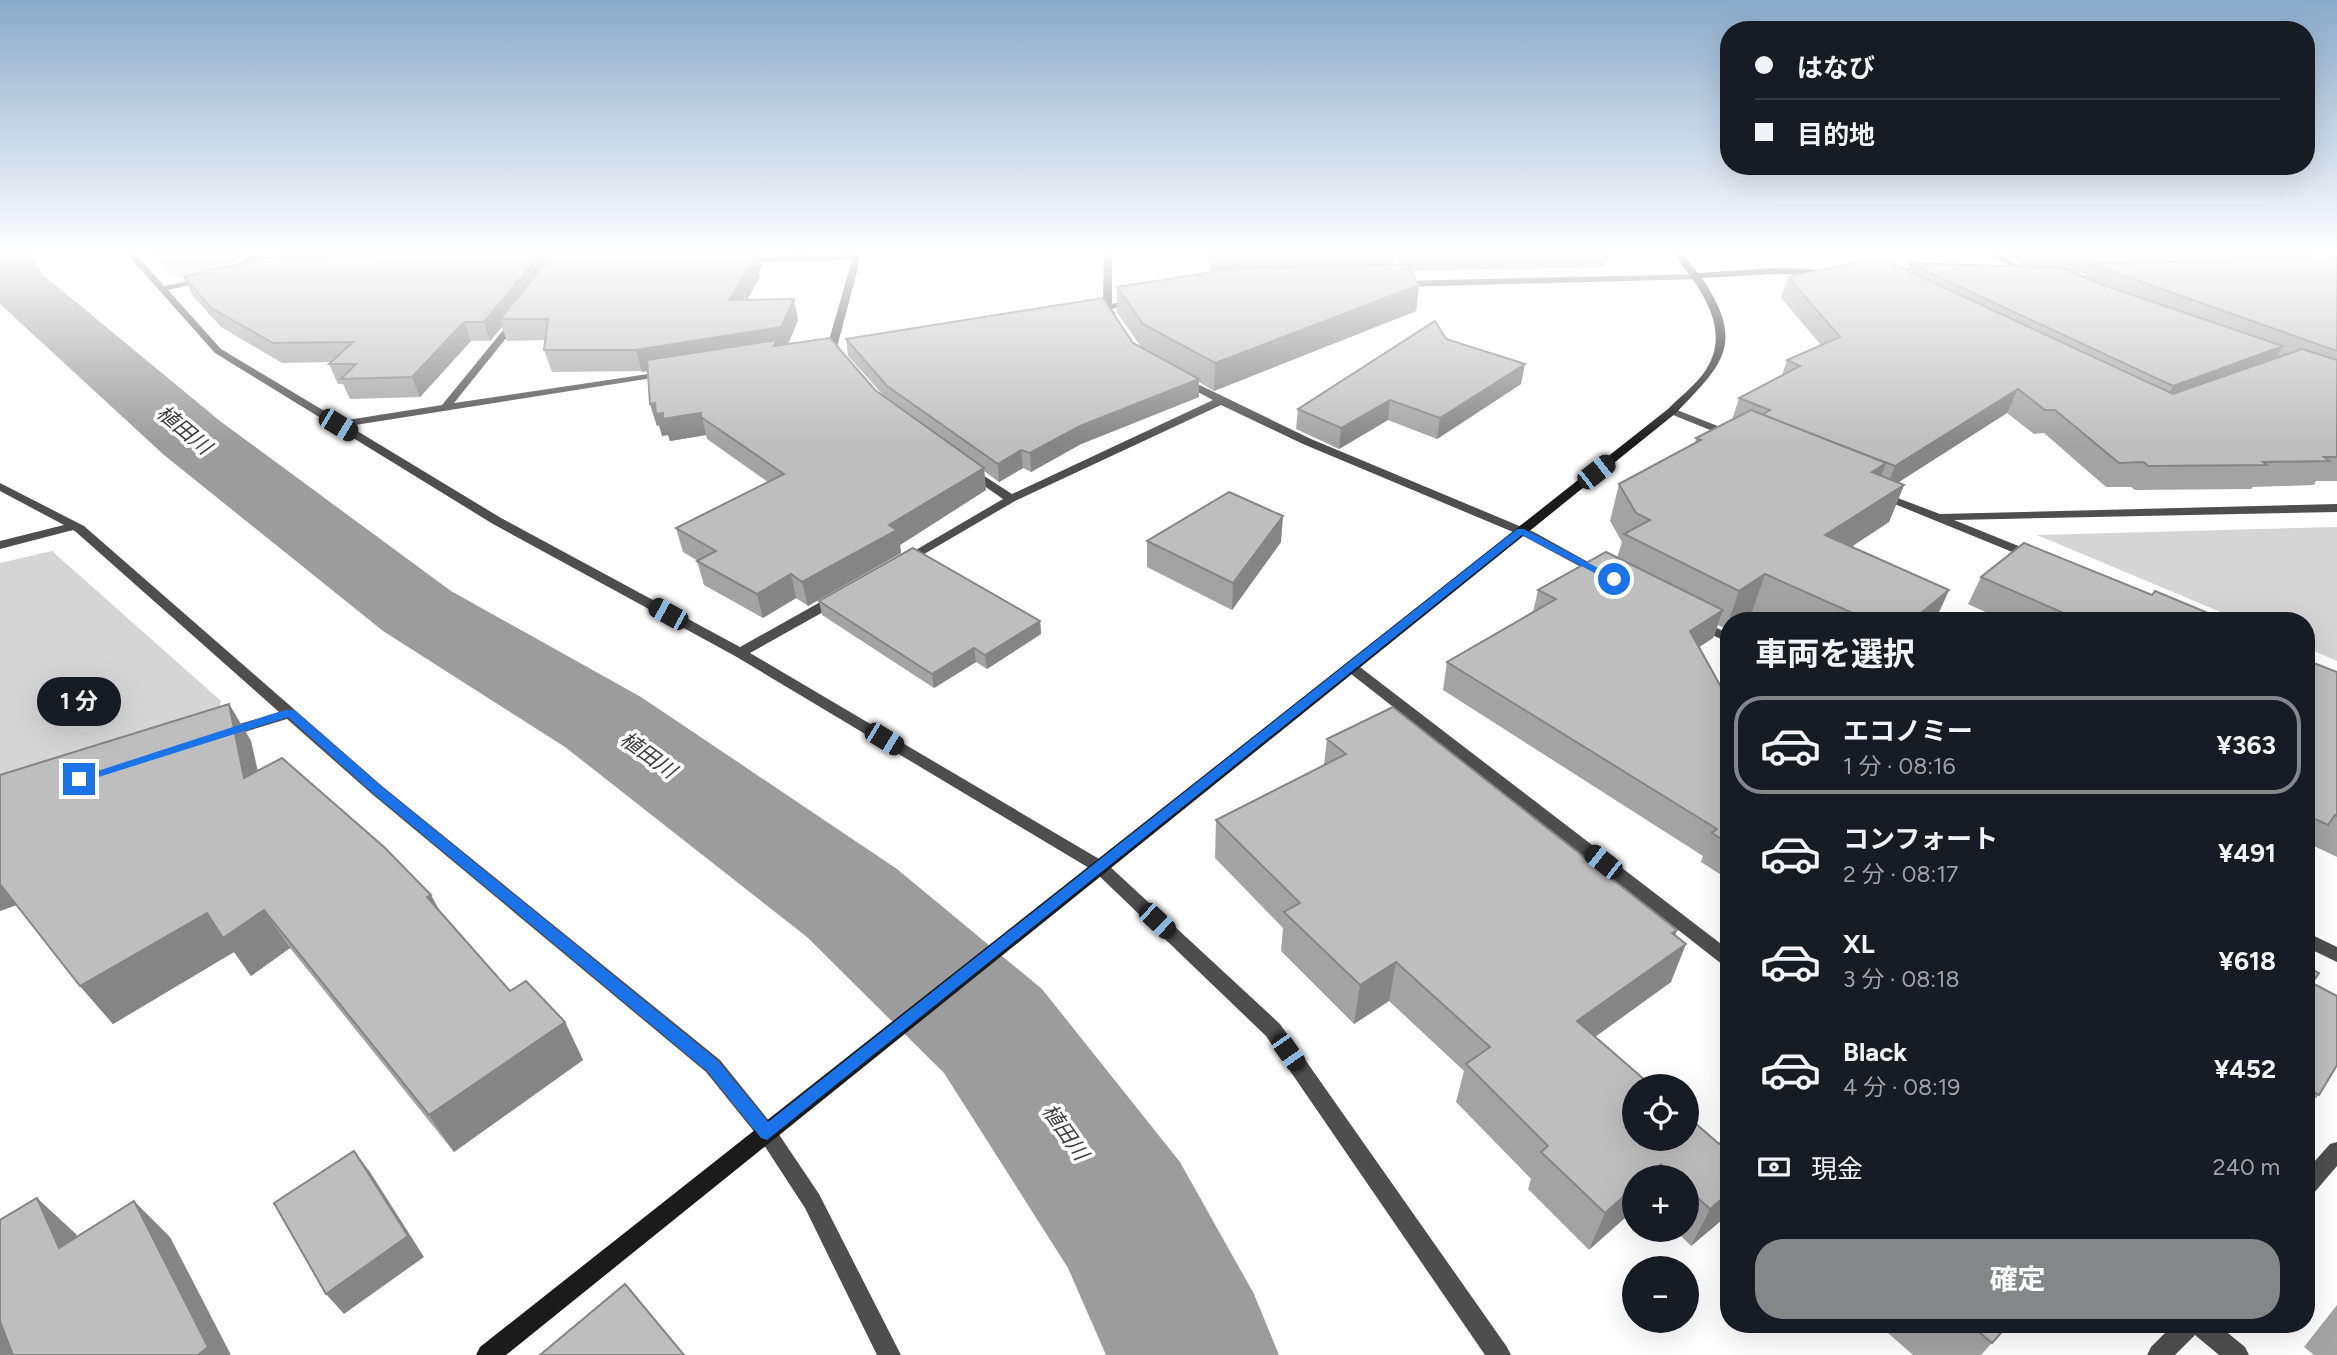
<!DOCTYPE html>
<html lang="ja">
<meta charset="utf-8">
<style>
:root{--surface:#171b24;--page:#20242c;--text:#f1f3f6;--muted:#9ea1a6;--line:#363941;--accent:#858687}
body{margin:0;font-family:Figtree,"Noto Sans JP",sans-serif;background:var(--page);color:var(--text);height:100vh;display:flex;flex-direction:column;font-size:26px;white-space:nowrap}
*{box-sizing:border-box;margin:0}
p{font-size:23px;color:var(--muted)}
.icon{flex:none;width:38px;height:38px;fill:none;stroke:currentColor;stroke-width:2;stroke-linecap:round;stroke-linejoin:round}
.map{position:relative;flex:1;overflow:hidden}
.drawer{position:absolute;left:1720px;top:612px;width:595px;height:721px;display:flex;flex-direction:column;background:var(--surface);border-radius:28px;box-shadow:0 7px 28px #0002}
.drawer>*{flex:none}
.top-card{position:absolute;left:1720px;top:21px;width:595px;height:154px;border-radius:28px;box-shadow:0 7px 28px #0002;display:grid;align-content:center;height:154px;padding:0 35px;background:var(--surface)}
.controls{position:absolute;left:1622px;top:1074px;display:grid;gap:14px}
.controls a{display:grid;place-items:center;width:77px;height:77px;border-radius:50%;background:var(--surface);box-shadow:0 7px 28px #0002;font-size:35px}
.end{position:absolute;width:32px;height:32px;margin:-16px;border:9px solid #1a73e8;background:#fff;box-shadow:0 0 0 4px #fff}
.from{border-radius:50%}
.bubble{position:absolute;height:49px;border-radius:24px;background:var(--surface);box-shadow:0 7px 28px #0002;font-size:23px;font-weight:700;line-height:49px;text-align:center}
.car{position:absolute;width:21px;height:42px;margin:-21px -10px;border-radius:9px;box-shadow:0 0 5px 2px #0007;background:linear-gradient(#222 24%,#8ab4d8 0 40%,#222 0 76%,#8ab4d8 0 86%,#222 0)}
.top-card b{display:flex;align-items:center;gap:24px;height:66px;font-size:26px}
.top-card b+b{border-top:2px solid var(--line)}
.top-card i{width:18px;height:18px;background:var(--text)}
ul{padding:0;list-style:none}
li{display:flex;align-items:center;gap:21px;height:98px;margin:0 14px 10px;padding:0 21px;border:4px solid transparent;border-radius:28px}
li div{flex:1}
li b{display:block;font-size:26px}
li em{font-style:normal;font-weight:700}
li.selected{border-color:var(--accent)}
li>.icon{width:63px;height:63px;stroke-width:1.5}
h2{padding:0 35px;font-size:32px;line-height:84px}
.pay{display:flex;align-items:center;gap:18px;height:77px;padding:0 35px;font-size:26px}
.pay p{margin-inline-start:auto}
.primary-button{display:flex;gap:14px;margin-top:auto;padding:14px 35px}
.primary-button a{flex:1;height:80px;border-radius:28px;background:var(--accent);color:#fff;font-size:28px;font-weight:700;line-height:80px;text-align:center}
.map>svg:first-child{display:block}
.green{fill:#d5d5d5}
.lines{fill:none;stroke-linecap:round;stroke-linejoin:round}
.river{fill:#9c9c9c;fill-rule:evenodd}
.street{fill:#4e4e4e;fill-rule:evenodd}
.secondary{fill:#1b1b1b;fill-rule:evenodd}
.wall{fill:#a3a3a3;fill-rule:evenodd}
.shaded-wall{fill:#858585}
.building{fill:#bebebe;stroke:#858585;stroke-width:2}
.route{fill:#1a73e8}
.labels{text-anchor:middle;stroke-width:7;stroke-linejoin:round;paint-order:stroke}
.water-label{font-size:21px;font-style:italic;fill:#3d3d3d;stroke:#fff}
</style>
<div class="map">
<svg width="2337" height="1355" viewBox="0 0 2337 1355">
<rect width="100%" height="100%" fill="#fff"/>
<g class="green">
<path d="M149,253h98c-23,17 -48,26 -77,23z"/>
<path d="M2337,527v134l-30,-13 -1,-27h-64l-205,-86z"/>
<path d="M52,551l169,150 -5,24 -216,66v-228z"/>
</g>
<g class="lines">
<path class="river" d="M0,253h31l11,21 178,147 231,170 190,106 256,172 145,120 138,173 74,132 25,61h-173l-38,-87 -124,-195 -137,-136 -242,-190 -182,-116 -219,-176 -164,-151z"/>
<g class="street">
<path d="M126,253h9l29,33 44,-9v4l-40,9 53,59 120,72 101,-16 71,-87 3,-1 5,3 -2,2 -65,81 214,-32 2,2 -5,3 -316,50 152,92 239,129 91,-51h10l1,3 -1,3 -91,51 356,210 174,161 227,323 4,8h-26l-219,-319 -172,-165 -359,-215 -242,-132 -278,-171z"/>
<path d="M255,253h10l-25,20h-6v-4z"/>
<path d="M854,253h8l-25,94 7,8 -5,3 -12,-11 25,-87 -110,2 -4,-2 4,-2z"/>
<path d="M1104,253h8v51l24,-5 4,3 -28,7 4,5 -5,3 -7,-7 -14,3 -4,-3 17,-5z"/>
<path d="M1987,253h11l37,22 -7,2z"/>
<path d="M1700,274l1,2 -4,3 -297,8 -4,-3 4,-3z"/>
<path d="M1183,377l128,62 223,93 72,40 -6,4 -4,-1 -71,-38 -222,-93 -82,-39 -206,96 -108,63h-8l-2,-3 106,-62 -36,-25v-4h8l37,24 201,-94 -34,-18v-4z"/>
<path d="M1672,408l66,26 1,2 -5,3 -4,-1 -62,-25 -1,-2z"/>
<path d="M0,483l84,43 298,260 338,274 54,67 45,67 82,161h-24l-72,-147 -45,-69 -54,-67 -334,-278 -85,-75 -62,19 -5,-2 -2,-3 2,-3 59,-18 -203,-180 -3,-2 -73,19v-8l64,-16 -64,-34z"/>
<path d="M1879,491l61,23 397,-10v8l-383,8 82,33 2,3 -2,3 -4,1 -157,-64 -2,-2z"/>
<path d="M1699,619l30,15v9l-35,-17 -2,-3z"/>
<path d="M1351,663l5,1 373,286v17l-6,-2 -377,-295 -2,-3z"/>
<path d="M2306,932l31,15v15l-31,-15z"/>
<path d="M2337,1142v24l-24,28 -7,3v-26l24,-27z"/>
<path d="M2173,1325h45l27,22 4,8h-30l-24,-20 -20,20h-28l4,-8z"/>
</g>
<path class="secondary" d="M1672,253h9l17,20 77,-5 50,2 4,3 -4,3 -50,-2 -73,4c44,66 21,86 -26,135l-1170,942h-30l4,-8 1188,-938c12,-12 25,-22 35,-35 32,-43 -3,-87 -31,-121z"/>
</g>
<g class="wall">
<path d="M282,253h477l3,12 -3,6 1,6 -13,23 51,20 -10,24 87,46 8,5 -35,-39 -2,-17 287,4 8,4 -24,-35v-25l93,-15 -2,-19h187l-1,12 6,-1 -5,-11h214l-2,9h-2l-2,5 -192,4 8,14 -3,26 -202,80 -15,-9v15l-118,47 -50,28 -8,-4 -24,14 -15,-11 2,19 -86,55 1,8 -93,53 -12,-8 -33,20 -59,-33 -7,-24h1l-15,-9 -7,-24 92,-46 -61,-43 -1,-4 -36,6 -2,-6 -6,1 -3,-11 -2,1 -7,-22 -3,-33 -95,1 -8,-22 2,-10 -39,1 -5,-14 -12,14h-19l-51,56 -70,2 -7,-15h-5l-9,-20 3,-2 -50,1 -61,-36 -28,-31 -9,-19 100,-20z"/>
<path d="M2004,253h311l-3,6 25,-1v223h-21l-2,4 -61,2 -2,2 -116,1 -4,-3h-25l-62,-54 -10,1 -27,-21 -109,69 6,3 -15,37 -38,25 98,43 -14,31h-164l-19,-9 -14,9h-9v6l-3,2 -8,-4 -5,13 -14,9 22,40 8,5v188l-28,-18 2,-6 -260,-166 4,-28 86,-50 5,-22 79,-32 5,-16 -12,-21 9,-37 76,-40 1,-6 36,-18 7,-22 43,-23 5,-15 34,-15 -40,-47 7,-21 118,-7 3,-7 118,4zM2074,273h13l-2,5z"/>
<path d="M1521,384l-84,55 -49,-19 -49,29 -43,-20 2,-20z"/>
<path d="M1147,541l134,1 -49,68 -85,-43z"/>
<path d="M1981,577l228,44h-204l-37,-17z"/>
<path d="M819,601l221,20 1,13 -54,35 -11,-7 -42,26 -112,-73z"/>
<path d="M2306,660l31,12v185l-25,-12 -6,6z"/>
<path d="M229,704l22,37 7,30 184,144 68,76 55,31 18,38 -129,92 -164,-204 -39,28 -17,-24 -121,72 -33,-38 -63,-81 -17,6v-136z"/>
<path d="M1327,739l350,191 -2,6 -4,46 -76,55 134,177 -38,32 -16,-16h12v-52h-53l-45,72 -61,-61 3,-10 -75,-77 8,-31 -75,-70 -35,23 -73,-73 2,-23 -68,-70 1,-38 108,-55z"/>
<path d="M2306,966l6,17 7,112 -13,12z"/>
<path d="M2337,1305v50h-23l-10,-8z"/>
<path d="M1879,1325h129l-27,30h-68z"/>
</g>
<g class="shaded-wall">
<path d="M541,253h3l4,16 -48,50 2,8 -12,14 -6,-19z"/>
<path d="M753,253h6l3,12 -3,6 1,6 -26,45 -5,-22z"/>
<path d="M1419,285l-3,26 -202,80 1,-28z"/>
<path d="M794,299l4,21 -12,29 -144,23 -6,-22z"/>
<path d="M464,322l7,19 -51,56 -8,-20z"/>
<path d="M2283,346l-11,19 -110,40 11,-19z"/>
<path d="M1525,364l-4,20 -84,55 3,-21z"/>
<path d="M1199,379v18l-118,47 -50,28 -1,-19 50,-27z"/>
<path d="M2018,389l-11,24 -122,78 10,-25z"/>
<path d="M1390,400l-2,20 -49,29 2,-21z"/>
<path d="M655,403l8,10h38l5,22 -36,6 -2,-6 -6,1 -3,-11 -2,1 -7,-22z"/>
<path d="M1021,450l2,18 -24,14 -1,-18z"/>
<path d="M1886,463l-14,36v-27z"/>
<path d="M984,468l2,22 -86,55 1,8 -93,53 -6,-24 87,-57z"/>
<path d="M1904,485l-15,37 -78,51 14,-38z"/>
<path d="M1283,516l-2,26 -49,68 1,-27z"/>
<path d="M791,574l5,24 -33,20 -6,-24z"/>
<path d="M1765,574l-13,38 -14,9h-9v6l-3,2 13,-38z"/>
<path d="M1949,590l-14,31h-24z"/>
<path d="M1723,610l-10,28 -32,21 9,-28z"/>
<path d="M1040,621l1,13 -54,35 -2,-14z"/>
<path d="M974,648l2,14 -42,26 -2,-14z"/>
<path d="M229,704l22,37 16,74 -23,-37z"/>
<path d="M0,882l19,22 -19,7z"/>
<path d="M431,895l21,38 -25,-36z"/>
<path d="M264,910l26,38 -39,28 -17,-24 -121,72 -33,-38 127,-73z"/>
<path d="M1677,930l-10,27 19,-13 -15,38 -107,77 13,-38 95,-88z"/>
<path d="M1396,962l-7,39 -35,23 6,-39z"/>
<path d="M565,1022l18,38 -129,92 -25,-37z"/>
<path d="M354,1151l16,21 54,85 -80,57 -18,-20z"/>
<path d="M1661,1164l-6,14h-9z"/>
<path d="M1634,1187v23l-45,40 16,-37z"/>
<path d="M1729,1193v21l-38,32 19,-37z"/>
<path d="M37,1198l39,36 23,50 -40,-36z"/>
<path d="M134,1201l36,36 61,118h-33z"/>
<path d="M0,1319l38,36h-38z"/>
</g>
<g class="building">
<path d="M447,253h94l-57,69h-20l-52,55 -71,2 15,-15h-27l24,-22 -80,1 -62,-35 -27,-31 80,-19z"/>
<path d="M554,253h199l-2,3h5l-27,44 65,-1 -13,28 -145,23h-92l4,-31h-48z"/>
<path d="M1211,253h184v1l-183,4z"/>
<path d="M2039,253h190l-183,4z"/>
<path d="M2337,258v93l-246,-87z"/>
<path d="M1873,259h10l290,135 129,-45 35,11v97h-13l5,4 -66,1 4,3 -119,1 -4,-4 -25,1 -64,-53h-10l-27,-21 -123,77 -133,-51 8,-5 -31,-12 61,-32 -13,-6 53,-23 -52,-60z"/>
<path d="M1909,263l154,5 43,18 177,60 -110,40z"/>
<path d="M1407,264l12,21 -204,78 -72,-39 -26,-37 96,-15v-3z"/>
<path d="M1103,298l30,45 66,36 -119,47 -50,27 -9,-3 -23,14 -111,-78 -41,-47z"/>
<path d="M1435,321l11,18 79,25 -85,54 -50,-18 -49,28 -43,-19z"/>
<path d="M830,338l45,52 109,78 -95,57 8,5 -95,52 -11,-8 -34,20 -60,-33 19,-10 -40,-23 108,-54 -83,-57v-4l-38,6v-6l-7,1 -1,-11 -5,1 -3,-44 130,-20 -3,6z"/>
<path d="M1751,410l135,53 -14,9 32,13 -79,50 124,55 -38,31h-28l-12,-5 -5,3 -101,-45 -26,17 -115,-57 26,-14 -14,-7 -17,-29 82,-44 -5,-2z"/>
<path d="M1229,492l54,24 -50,67 -86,-42z"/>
<path d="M2024,543l128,52 3,-4 58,24 -6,6h-125l-101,-44z"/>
<path d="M913,548l127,73 -55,34 -11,-7 -42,26 -113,-73z"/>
<path d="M1606,552l117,58 -33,21 31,56 8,5v152l-17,-11 5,-4 -270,-167 109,-63 -18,-9z"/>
<path d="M2306,660l31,12v144l-2,-1 -7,10 -22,-10z"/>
<path d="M229,704l15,74 38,-20 102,89 47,48 -4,2 83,94 16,-10 39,41 -136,93 -165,-205 -41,28 -16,-25 -127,73 -80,-102v-109z"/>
<path d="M1393,707l284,223 -5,3 14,11 -109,77 76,66h-19v52h53v-23l32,28 3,-3 7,6v46l-19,16 -23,-21v-10h-11l-15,-14 -15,14h-12v9l-29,26 -64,-61 7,-6 -82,-82 24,-17 -94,-85 -36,23 -76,-73 16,-9 -84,-83 130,-66 -19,-15z"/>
<path d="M2306,966l13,7 -7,10 25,13v69l-18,30 -13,-7z"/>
<path d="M354,1151l54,85 -82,58 -52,-91z"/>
<path d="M37,1198l22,50 75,-47 74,146 -10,8h-185l-13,-34v-101z"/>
<path d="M625,1284l59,71h-144z"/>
<path d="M1971,1325h37l-16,18z"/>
</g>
<linearGradient id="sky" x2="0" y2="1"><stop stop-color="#89aaca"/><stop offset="0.57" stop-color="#fff"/><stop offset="1" stop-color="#fff" stop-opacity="0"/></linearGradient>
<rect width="2337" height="443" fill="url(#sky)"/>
<path class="route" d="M1517,529h7l95,50 -9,2 -88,-46 -755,605 -6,-2 -54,-67 -334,-278 -85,-76 -205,65 -10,-3 212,-69h9l88,77 336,274 50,61z"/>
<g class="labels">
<g class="water-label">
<text transform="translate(184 430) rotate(40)" y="7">植田川</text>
<text transform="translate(648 755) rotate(36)" y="7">植田川</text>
<text transform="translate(1065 1132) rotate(55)" y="7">植田川</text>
</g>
</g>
</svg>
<div class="controls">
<a><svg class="icon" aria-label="locate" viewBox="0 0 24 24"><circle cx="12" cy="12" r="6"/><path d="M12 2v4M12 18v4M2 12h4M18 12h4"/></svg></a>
<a>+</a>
<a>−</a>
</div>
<i class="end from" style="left:1614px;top:579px"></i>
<i class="end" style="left:79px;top:779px"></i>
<div class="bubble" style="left:37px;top:677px;width:84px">1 分</div>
<i class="car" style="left:338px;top:425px;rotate:121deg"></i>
<i class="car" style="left:1596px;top:472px;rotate:52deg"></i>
<i class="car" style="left:668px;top:614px;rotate:299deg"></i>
<i class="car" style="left:884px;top:739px;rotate:121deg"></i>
<i class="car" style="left:1603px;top:862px;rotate:308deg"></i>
<i class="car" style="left:1157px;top:921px;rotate:133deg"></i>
<i class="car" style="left:1288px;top:1052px;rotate:145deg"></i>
<div class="top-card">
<b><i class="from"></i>はなび</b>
<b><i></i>目的地</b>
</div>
<section class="drawer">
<h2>車両を選択</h2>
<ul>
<li class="selected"><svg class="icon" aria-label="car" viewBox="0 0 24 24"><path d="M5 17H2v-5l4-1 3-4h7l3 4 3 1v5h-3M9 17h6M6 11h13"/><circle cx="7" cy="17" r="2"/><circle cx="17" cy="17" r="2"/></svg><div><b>エコノミー</b><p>1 分 · 08:16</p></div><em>¥363</em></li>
<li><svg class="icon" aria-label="car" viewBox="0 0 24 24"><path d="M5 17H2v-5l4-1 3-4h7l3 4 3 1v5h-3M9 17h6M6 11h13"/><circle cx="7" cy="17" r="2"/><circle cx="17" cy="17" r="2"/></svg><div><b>コンフォート</b><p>2 分 · 08:17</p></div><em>¥491</em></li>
<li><svg class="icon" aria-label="car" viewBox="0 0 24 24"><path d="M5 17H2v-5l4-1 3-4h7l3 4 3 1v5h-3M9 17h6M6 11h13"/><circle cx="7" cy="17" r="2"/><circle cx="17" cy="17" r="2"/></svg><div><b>XL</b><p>3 分 · 08:18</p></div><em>¥618</em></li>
<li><svg class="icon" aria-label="car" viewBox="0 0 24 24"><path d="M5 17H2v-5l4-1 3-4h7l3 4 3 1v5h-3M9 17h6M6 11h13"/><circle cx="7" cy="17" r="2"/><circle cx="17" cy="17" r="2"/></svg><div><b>Black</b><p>4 分 · 08:19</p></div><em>¥452</em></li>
</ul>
<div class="pay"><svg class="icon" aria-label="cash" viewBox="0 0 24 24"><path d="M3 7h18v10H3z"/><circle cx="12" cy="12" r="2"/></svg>現金<p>240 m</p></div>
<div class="primary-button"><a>確定</a></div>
</section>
</div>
